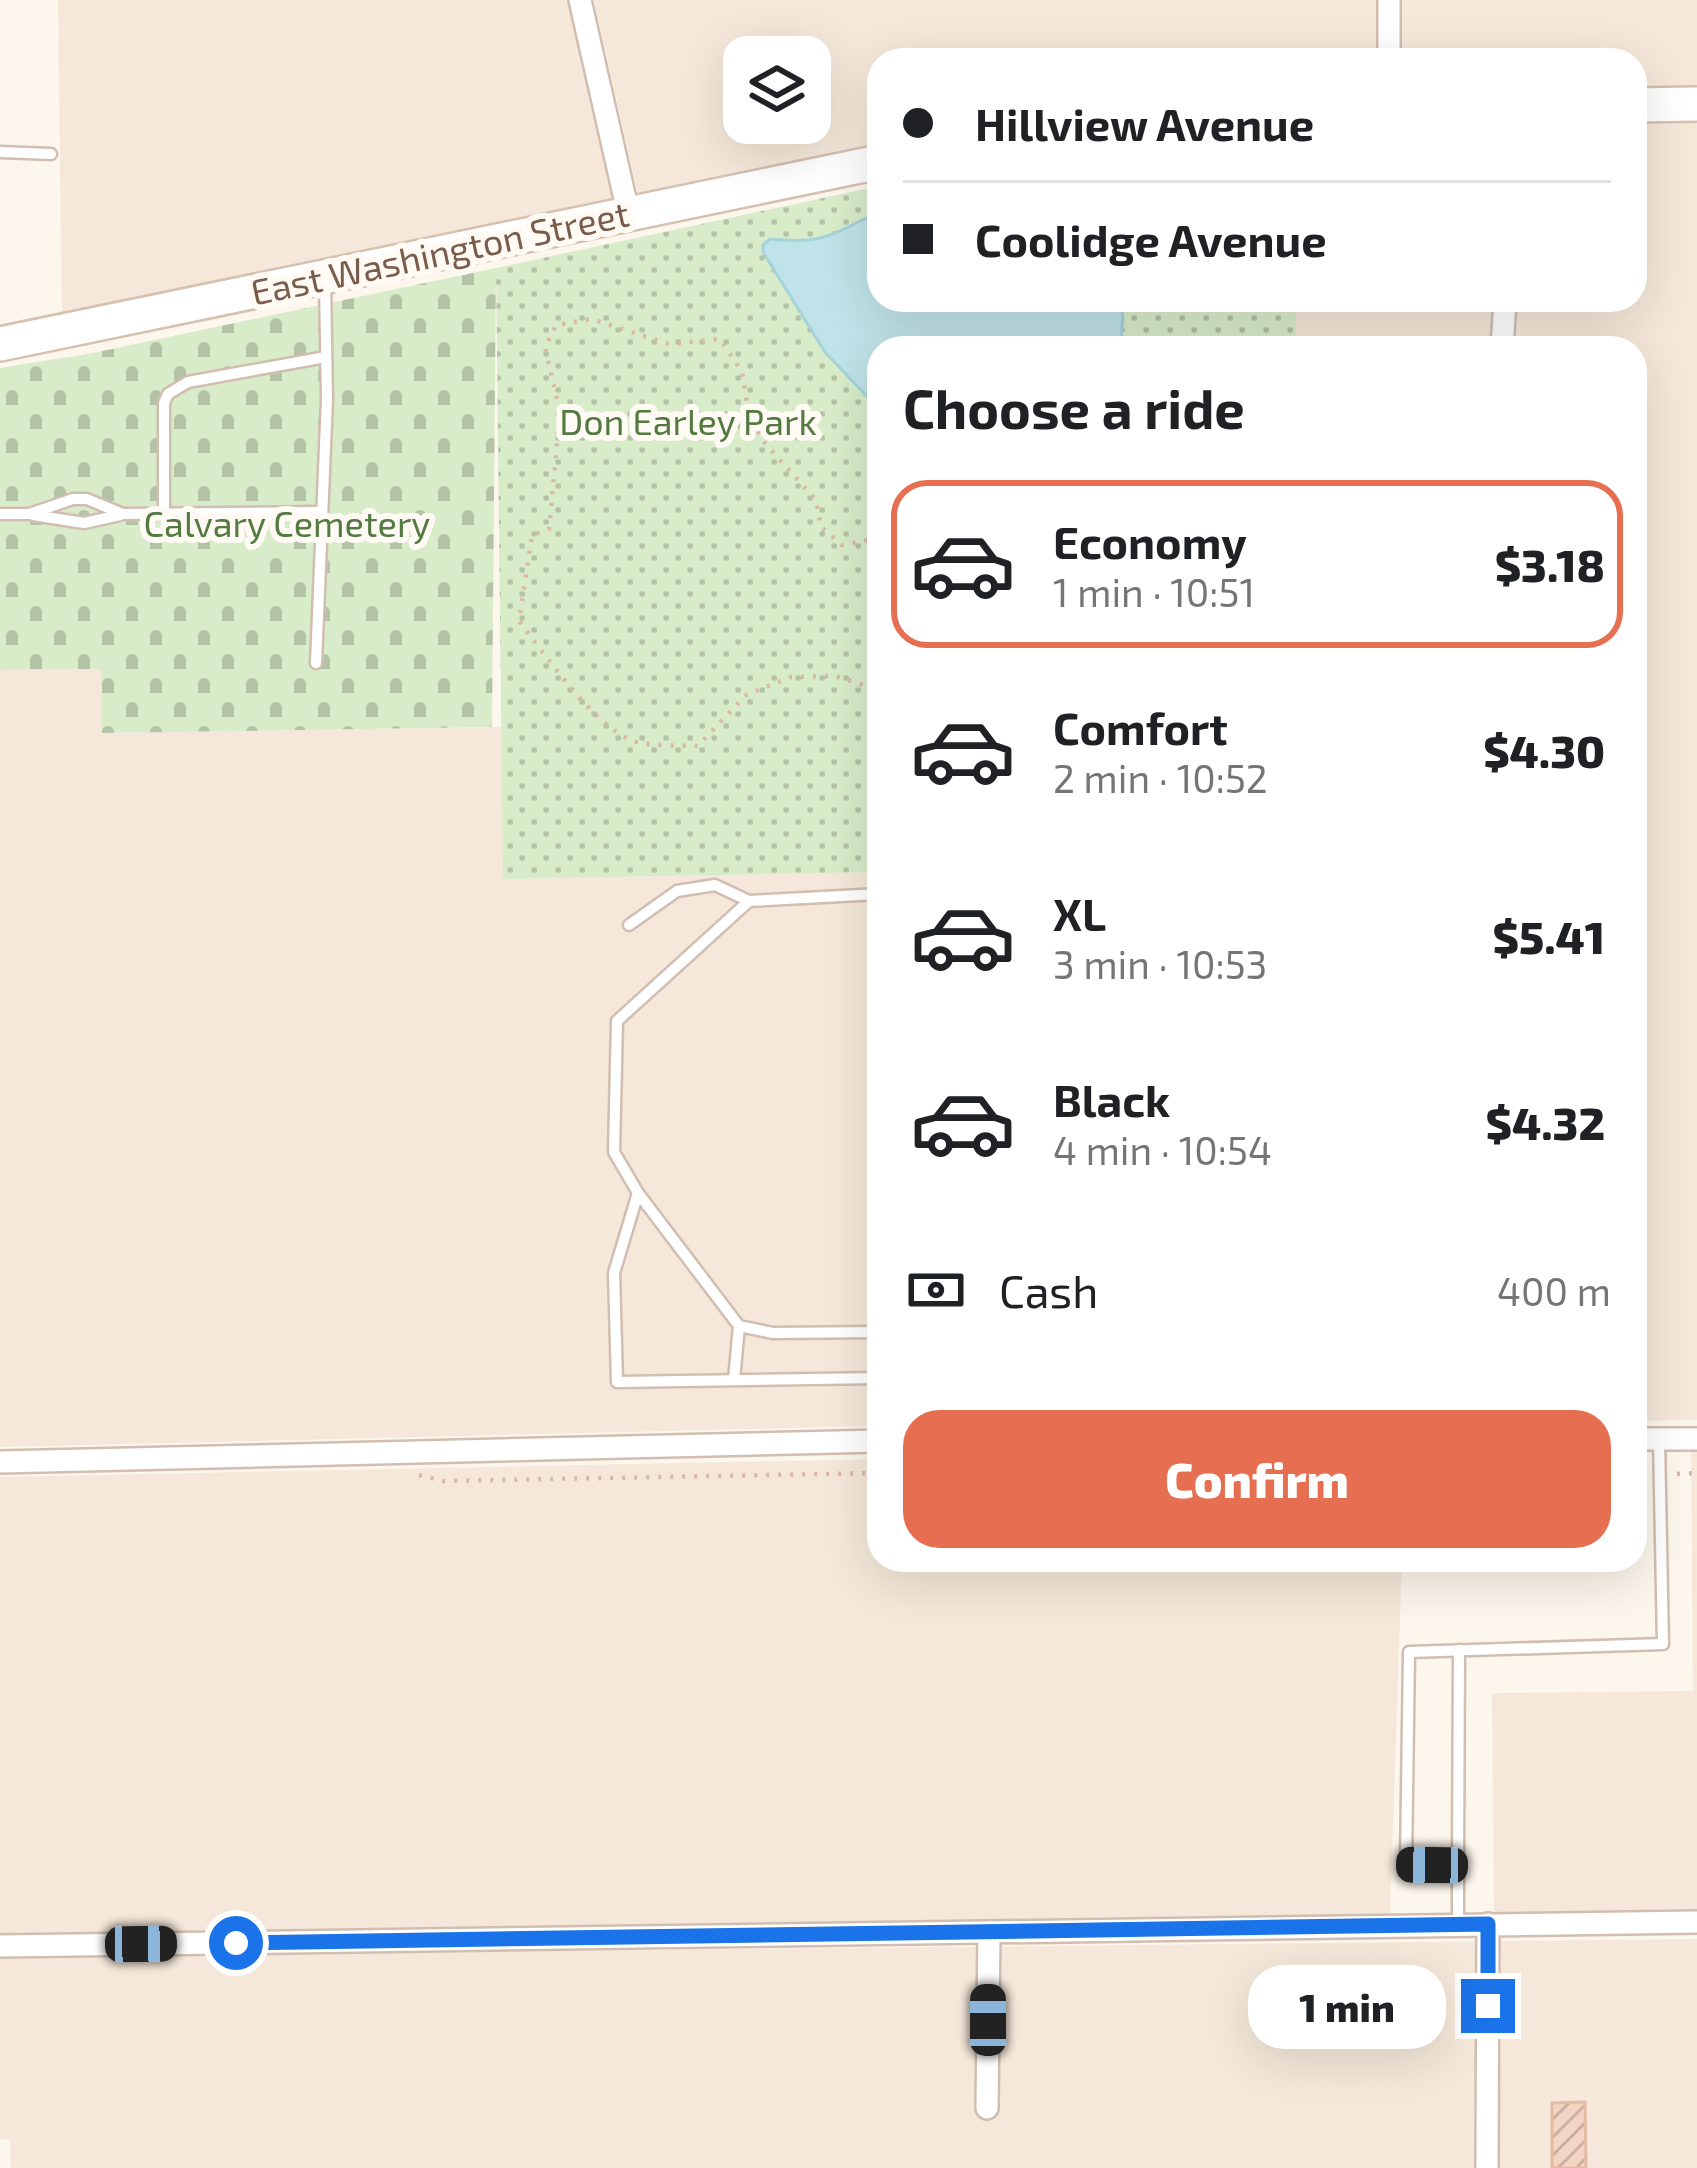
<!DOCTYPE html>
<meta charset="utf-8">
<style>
:root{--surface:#fff;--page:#f6f6f6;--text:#202124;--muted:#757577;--line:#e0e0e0;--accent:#e76f51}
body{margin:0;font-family:"Exo 2",sans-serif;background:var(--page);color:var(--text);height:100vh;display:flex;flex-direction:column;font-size:45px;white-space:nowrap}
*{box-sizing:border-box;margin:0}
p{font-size:39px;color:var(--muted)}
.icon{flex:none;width:66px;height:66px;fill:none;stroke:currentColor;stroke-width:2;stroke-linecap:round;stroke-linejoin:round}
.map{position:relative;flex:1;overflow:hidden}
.sheet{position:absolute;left:867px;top:336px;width:780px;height:1236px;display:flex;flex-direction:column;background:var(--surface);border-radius:36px;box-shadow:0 12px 48px #0002}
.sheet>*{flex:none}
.top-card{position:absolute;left:867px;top:48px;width:780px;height:264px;border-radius:36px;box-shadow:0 12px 48px #0002;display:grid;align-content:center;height:264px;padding:0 36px;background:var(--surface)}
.tools{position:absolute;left:723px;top:36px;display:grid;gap:24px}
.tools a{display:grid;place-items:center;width:108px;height:108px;border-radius:24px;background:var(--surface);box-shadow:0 12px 48px #0002;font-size:60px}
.end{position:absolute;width:54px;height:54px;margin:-27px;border:15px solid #1a73e8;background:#fff;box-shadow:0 0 0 6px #fff}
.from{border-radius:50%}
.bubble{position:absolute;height:84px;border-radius:36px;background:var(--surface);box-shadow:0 12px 48px #0002;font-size:39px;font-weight:800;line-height:84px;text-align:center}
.car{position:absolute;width:36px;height:72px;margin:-36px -18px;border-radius:15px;box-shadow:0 0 9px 3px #0007;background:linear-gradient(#222 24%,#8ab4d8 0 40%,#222 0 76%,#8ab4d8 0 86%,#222 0)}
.top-card b{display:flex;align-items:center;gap:42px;height:114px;font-size:45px}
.top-card b+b{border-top:3px solid var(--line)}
.top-card i{width:30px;height:30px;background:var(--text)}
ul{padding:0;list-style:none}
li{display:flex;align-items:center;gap:36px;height:168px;margin:0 24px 18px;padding:0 12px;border:6px solid transparent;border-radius:36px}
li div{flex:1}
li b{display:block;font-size:45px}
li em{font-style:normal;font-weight:800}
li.on{border-color:var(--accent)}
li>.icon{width:108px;height:108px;stroke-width:1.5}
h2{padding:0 36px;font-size:54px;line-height:144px}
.pay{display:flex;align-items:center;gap:30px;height:132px;padding:0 36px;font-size:45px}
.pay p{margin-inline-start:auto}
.primary-button{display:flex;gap:24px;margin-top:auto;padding:24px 36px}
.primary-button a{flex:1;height:138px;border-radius:36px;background:var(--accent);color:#fff;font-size:48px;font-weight:800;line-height:138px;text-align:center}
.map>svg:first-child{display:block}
.residential{fill:#f5e8da;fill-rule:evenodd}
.cemetery{fill:url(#cemetery-stones)}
.park{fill:url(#park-dots)}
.water{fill:#bfe3e8;stroke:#a5d3da;stroke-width:3}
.building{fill:url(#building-hatch);stroke:#e6bba3;stroke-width:3}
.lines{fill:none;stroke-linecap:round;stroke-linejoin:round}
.service-casing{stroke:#d1beb0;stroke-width:15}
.minor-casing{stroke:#d1beb0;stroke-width:26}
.secondary-casing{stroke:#d6c0b0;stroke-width:38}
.path{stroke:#d9b8a5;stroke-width:4.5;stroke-dasharray:3 9;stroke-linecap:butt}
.service{stroke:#fff;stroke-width:10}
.minor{stroke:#fff;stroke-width:21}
.secondary{stroke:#fff;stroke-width:33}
.route{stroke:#1a73e8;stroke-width:15}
.labels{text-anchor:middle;stroke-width:12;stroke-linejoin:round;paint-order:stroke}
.street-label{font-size:36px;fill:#7a5c4d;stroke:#fffaf3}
.park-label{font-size:36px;fill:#537a41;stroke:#fffaf3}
</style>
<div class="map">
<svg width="1697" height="2168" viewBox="0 0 1697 2168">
<defs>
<pattern id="cemetery-stones" width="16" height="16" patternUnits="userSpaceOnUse" patternTransform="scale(3)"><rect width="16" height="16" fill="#d8ecc9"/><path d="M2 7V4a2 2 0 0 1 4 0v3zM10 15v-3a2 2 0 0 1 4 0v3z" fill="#b4c2a5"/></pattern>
<pattern id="park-dots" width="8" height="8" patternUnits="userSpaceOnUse" patternTransform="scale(3)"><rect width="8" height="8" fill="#d8ecc9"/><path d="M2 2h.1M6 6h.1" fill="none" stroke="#b4c2a5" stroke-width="1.8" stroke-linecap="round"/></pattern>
<pattern id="building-hatch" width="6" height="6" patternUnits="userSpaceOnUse" patternTransform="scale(3)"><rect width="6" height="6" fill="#f3d5c3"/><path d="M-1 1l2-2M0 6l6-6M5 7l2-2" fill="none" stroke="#cab0a1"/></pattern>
</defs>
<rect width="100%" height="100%" fill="#fdf6ec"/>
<g class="residential">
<path d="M58,0h514l46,204 -556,117z"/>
<path d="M594,0h1103v91h-62v-31h-756v87l-241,48zM744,57h66v66h-66z"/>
<path d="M1697,123v1297l-62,1v-1073h-339v-48h339v-176z"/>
<path d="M102,669l1,64 398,-6 3,152 375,-7v554l-879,21v-777z"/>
<path d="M1691,1449h6v462l-203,2 -2,-220 201,-2z"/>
<path d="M879,1459v101h523l-12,355 -1390,20v-458z"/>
<path d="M1697,1939v229h-1686l-1,-28 -10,-1v-182z"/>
</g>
<path class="cemetery" d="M496,268l-4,459 -390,6v-64l-102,1v-302l93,-15z"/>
<path class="park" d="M879,186v114h417v48h-417v524l-376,7 -7,-611z"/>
<path class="water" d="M868,217l11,1v82h240l4,16 -3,32h-241v61l-54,-57 -62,-100v-7l7,-6c45,5 58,-1 98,-22z"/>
<path class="building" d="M1585,2102l1,66h-34v-65z"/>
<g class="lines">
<g class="service-casing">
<g id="service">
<path d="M0,152l51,2"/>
<path d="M0,514h29l44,-15h14l36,15 197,-2"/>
<path d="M164,514v-111l4,-9 20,-12 138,-25"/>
<path d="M33,515l51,8 36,-8"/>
<path d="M316,663l11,-264 -2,-117"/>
<path d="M879,894l-130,7 -132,120 -3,131 24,41 101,133 34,7 106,-1"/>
<path d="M629,925l48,-34 38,-6 34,16"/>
<path d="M638,1193l-24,80 3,109 262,-4"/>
<path d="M877,1332l2,43"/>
<path d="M734,1380l5,-54"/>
<path d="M1458,1865l1,-215"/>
<path d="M1458,1925v-60l-52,-1 3,-212 254,-8 -4,-205"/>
</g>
</g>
<g class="minor-casing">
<g id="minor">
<path d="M580,0l48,212"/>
<path d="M1389,0v60"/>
<path d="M1502,348l3,-48"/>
<path d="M1635,1439h62"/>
<path d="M0,1462l879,-21"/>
<path d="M0,1946l1697,-24"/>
<path d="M987,2108l2,-176"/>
<path d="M1487,2168l1,-244"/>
</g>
</g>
<g class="secondary-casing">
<g id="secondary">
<path d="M1635,105l62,-1"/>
<path d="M0,344l879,-182"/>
</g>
</g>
<g class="path">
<path d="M879,538l-37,7 -21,-18 -5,-27 -54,-60 -14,-32 -6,-36 -22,-33 -51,5 -78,-25 -35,6 -11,22 15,65 -11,117 -17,6 -13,86c25,32 74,104 112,119 18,7 47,5 67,6l48,-51 45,-18 44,-1 44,14"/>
<path d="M1677,1474l20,-1"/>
<path d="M419,1475l24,6 436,-8"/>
</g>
<use href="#service" class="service"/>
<use href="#minor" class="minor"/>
<use href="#secondary" class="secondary"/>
</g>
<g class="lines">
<path class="route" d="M236,1943l1252,-19v82"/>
</g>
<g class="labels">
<g class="street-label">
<text transform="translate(440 253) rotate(-12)" y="13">East Washington Street</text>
</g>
<g class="park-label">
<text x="688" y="435">Don Earley Park</text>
<text x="287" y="537">Calvary Cemetery</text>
</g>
</g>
</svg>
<div class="tools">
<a><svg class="icon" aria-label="layers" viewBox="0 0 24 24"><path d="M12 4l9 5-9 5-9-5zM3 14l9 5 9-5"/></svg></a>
</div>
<i class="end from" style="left:236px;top:1943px"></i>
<i class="end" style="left:1488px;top:2006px"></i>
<div class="bubble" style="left:1248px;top:1965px;width:198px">1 min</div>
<i class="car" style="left:1432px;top:1865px;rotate:271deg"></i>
<i class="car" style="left:141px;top:1944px;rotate:89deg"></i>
<i class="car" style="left:988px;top:2020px;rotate:0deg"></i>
<div class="top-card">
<b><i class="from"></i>Hillview Avenue</b>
<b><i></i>Coolidge Avenue</b>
</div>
<section class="sheet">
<h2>Choose a ride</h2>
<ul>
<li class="on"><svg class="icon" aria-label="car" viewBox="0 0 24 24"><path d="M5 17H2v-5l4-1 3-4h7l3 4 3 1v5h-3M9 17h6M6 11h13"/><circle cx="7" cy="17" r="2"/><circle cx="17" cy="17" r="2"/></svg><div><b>Economy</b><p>1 min · 10:51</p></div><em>$3.18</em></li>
<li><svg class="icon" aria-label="car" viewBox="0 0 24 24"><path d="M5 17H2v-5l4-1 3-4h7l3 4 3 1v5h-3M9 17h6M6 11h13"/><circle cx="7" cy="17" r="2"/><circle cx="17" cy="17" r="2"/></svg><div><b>Comfort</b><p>2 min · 10:52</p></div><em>$4.30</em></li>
<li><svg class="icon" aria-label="car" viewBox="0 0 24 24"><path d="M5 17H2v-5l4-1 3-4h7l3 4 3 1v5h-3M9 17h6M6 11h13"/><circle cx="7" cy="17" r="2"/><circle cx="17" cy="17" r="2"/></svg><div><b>XL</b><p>3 min · 10:53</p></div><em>$5.41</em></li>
<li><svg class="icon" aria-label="car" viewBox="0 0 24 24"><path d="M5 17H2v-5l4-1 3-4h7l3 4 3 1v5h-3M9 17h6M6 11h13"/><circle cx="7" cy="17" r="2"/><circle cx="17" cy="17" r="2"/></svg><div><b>Black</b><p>4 min · 10:54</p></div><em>$4.32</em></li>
</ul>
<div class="pay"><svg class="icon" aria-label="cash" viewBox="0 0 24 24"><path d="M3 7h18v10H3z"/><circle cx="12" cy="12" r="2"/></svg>Cash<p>400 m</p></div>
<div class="primary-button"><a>Confirm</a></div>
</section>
</div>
